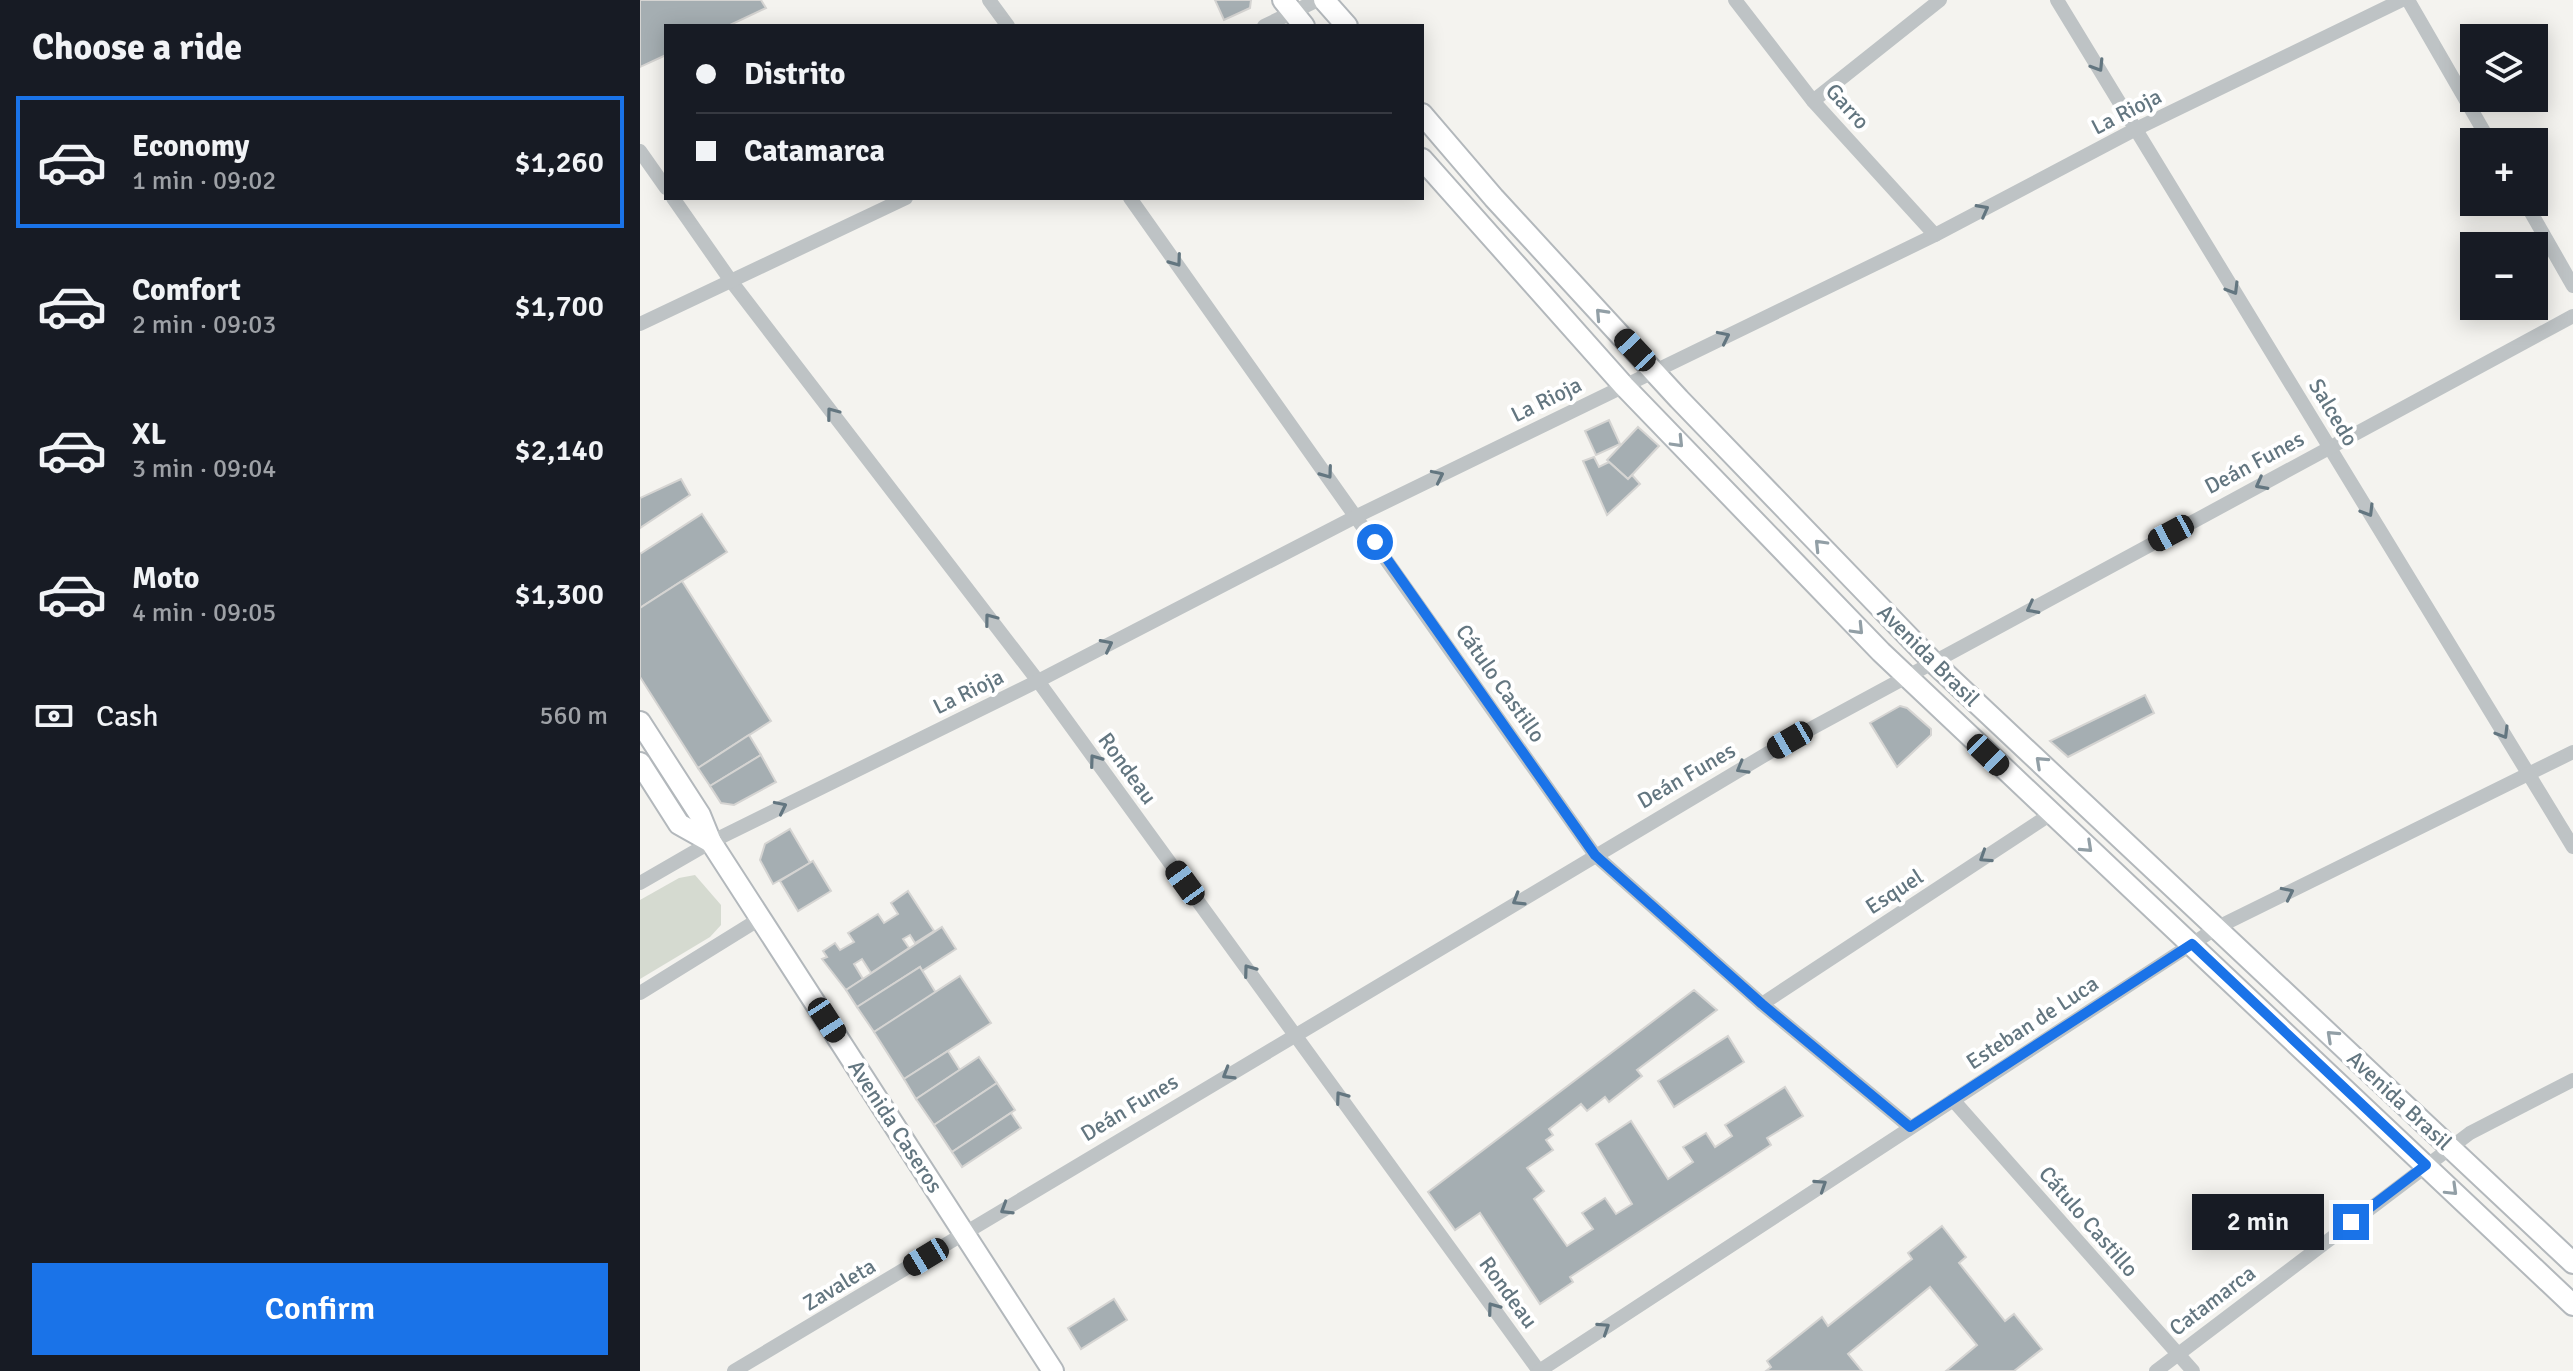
<!DOCTYPE html>
<meta charset="utf-8">
<style>
:root{--surface:#171b24;--page:#242831;--text:#f1f3f6;--muted:#9ea1a6;--line:#363941;--accent:#1a73e8}
body{margin:0;font-family:Signika,sans-serif;background:var(--page);color:var(--text);height:100vh;display:flex;flex-direction:column;font-size:30px;white-space:nowrap}
*{box-sizing:border-box;margin:0}
p{font-size:26px;color:var(--muted)}
.icon{flex:none;width:44px;height:44px;fill:none;stroke:currentColor;stroke-width:2;stroke-linecap:round;stroke-linejoin:round}
.map{position:relative;flex:1;overflow:hidden}
.details{display:flex;flex-direction:column;background:var(--surface);width:640px}
.details>*{flex:none}
.top-card{position:absolute;left:24px;top:24px;width:760px;height:176px;border-radius:0px;box-shadow:0 4px 20px #0003;display:grid;align-content:center;height:176px;padding:0 32px;background:var(--surface)}
.fabs{position:absolute;left:1820px;top:24px;display:grid;gap:16px}
.fabs a{display:grid;place-items:center;width:88px;height:88px;border-radius:0px;background:var(--surface);box-shadow:0 4px 20px #0003;font-size:40px}
.end{position:absolute;width:36px;height:36px;margin:-18px;border:10px solid #1a73e8;background:#fff;box-shadow:0 0 0 4px #fff}
.from{border-radius:50%}
.bubble{position:absolute;height:56px;border-radius:0px;background:var(--surface);box-shadow:0 4px 20px #0003;font-size:26px;font-weight:600;line-height:56px;text-align:center}
.car{position:absolute;width:24px;height:48px;margin:-24px -12px;border-radius:10px;box-shadow:0 0 6px 2px #0007;background:linear-gradient(#222 24%,#8ab4d8 0 40%,#222 0 76%,#8ab4d8 0 86%,#222 0)}
.top-card b{display:flex;align-items:center;gap:28px;height:76px;font-size:30px}
.top-card b+b{border-top:2px solid var(--line)}
.top-card i{width:20px;height:20px;background:var(--text)}
ul{padding:0;list-style:none}
li{display:flex;align-items:center;gap:24px;height:132px;margin:0 16px 12px;padding:0 16px;border:4px solid transparent;border-radius:0px}
li div{flex:1}
li b{display:block;font-size:30px}
li em{font-style:normal;font-weight:600}
li.active{border-color:var(--accent)}
li>.icon{width:72px;height:72px;stroke-width:1.5}
h2{padding:0 32px;font-size:36px;line-height:96px}
.pay{display:flex;align-items:center;gap:20px;height:88px;padding:0 32px;font-size:30px}
.pay p{margin-inline-start:auto}
.button{display:flex;gap:16px;margin-top:auto;padding:16px 32px}
.button a{flex:1;height:92px;border-radius:0px;background:var(--accent);color:#fff;font-size:32px;font-weight:600;line-height:92px;text-align:center}
main{display:flex;flex:1;min-height:0}
.map>svg:first-child{display:block}
.green{fill:#d5dad0}
.building{fill:#a5aeb2;stroke:#d5d4d2;stroke-width:2}
.lines{fill:none;stroke-linecap:round;stroke-linejoin:round}
.secondary-casing{stroke:#b3b8bc;stroke-width:24}
.street{stroke:#bec3c5;stroke-width:14}
.secondary{stroke:#fff;stroke-width:20}
.oneway{stroke:#637680}
.oneway2{stroke:#929fa6}
.route{stroke:#1a73e8;stroke-width:10}
.labels{text-anchor:middle;stroke-width:8;stroke-linejoin:round;paint-order:stroke}
.street-label{font-size:22px;fill:#637680;stroke:#fff}
</style>
<main>
<section class="details">
<h2>Choose a ride</h2>
<ul>
<li class="active"><svg class="icon" aria-label="car" viewBox="0 0 24 24"><path d="M5 17H2v-5l4-1 3-4h7l3 4 3 1v5h-3M9 17h6M6 11h13"/><circle cx="7" cy="17" r="2"/><circle cx="17" cy="17" r="2"/></svg><div><b>Economy</b><p>1 min · 09:02</p></div><em>$1,260</em></li>
<li><svg class="icon" aria-label="car" viewBox="0 0 24 24"><path d="M5 17H2v-5l4-1 3-4h7l3 4 3 1v5h-3M9 17h6M6 11h13"/><circle cx="7" cy="17" r="2"/><circle cx="17" cy="17" r="2"/></svg><div><b>Comfort</b><p>2 min · 09:03</p></div><em>$1,700</em></li>
<li><svg class="icon" aria-label="car" viewBox="0 0 24 24"><path d="M5 17H2v-5l4-1 3-4h7l3 4 3 1v5h-3M9 17h6M6 11h13"/><circle cx="7" cy="17" r="2"/><circle cx="17" cy="17" r="2"/></svg><div><b>XL</b><p>3 min · 09:04</p></div><em>$2,140</em></li>
<li><svg class="icon" aria-label="car" viewBox="0 0 24 24"><path d="M5 17H2v-5l4-1 3-4h7l3 4 3 1v5h-3M9 17h6M6 11h13"/><circle cx="7" cy="17" r="2"/><circle cx="17" cy="17" r="2"/></svg><div><b>Moto</b><p>4 min · 09:05</p></div><em>$1,300</em></li>
</ul>
<div class="pay"><svg class="icon" aria-label="cash" viewBox="0 0 24 24"><path d="M3 7h18v10H3z"/><circle cx="12" cy="12" r="2"/></svg>Cash<p>560 m</p></div>
<div class="button"><a>Confirm</a></div>
</section>
<div class="map">
<svg width="1933" height="1371" viewBox="0 0 1933 1371">
<rect width="100%" height="100%" fill="#f4f3ef"/>
<path class="green" d="M55,875l26,30v20l-11,12 -70,42v-79l39,-22z"/>
<g class="building">
<path d="M0,0h121l5,8 -38,18h-62v29l-26,12z"/>
<path d="M575,0h36l-1,8 -26,12z"/>
<path d="M969,420l11,24 -24,11 -11,-24z"/>
<path d="M998,427l21,19 -31,33 -21,-19z"/>
<path d="M954,457l5,10 10,-5 19,17 4,-4 8,9 -33,31 -24,-54z"/>
<path d="M41,479l9,16 -50,33v-30z"/>
<path d="M62,514l25,38 -87,56v-54z"/>
<path d="M42,581l89,140 -73,47 -58,-91v-69z"/>
<path d="M1505,695l9,18 -86,44 -18,-16z"/>
<path d="M1260,706l7,2 24,21v6l-34,32 -27,-44z"/>
<path d="M109,735l12,20 -51,31 -12,-18z"/>
<path d="M121,755l15,27 -42,23 -13,-2 -11,-17z"/>
<path d="M150,829l20,34 -37,21 -13,-24 5,-16z"/>
<path d="M173,861l18,30 -33,20 -18,-30z"/>
<path d="M268,891l26,40 -19,12 -5,-8 -7,4 6,9 -38,25 -9,-14 -8,5 9,15 -17,11 -24,-31 5,-2 -4,-6 12,-8 5,7 14,-8 -6,-9 30,-19 6,9 14,-9 -7,-11z"/>
<path d="M302,927l14,22 -34,22 -2,-4 -63,40 -11,-17z"/>
<path d="M280,967l16,26 -62,39 -17,-25z"/>
<path d="M320,976l31,47 -87,56 -30,-47z"/>
<path d="M1054,990l23,20 -80,60 5,6 -33,26 -4,-5 -18,14 -6,-7 -32,25 4,6 -7,5 7,10 -26,18 17,23 -10,8 33,47 26,-17 -11,-16 23,-15 11,16 16,-10 -36,-60 35,-23 37,58 25,-17 -10,-15 23,-14 9,14 17,-11 -7,-11 60,-38 18,29 -36,22 4,7 -201,132 3,5 -33,22 -60,-91 -25,17 -27,-38z"/>
<path d="M1088,1036l16,26 -70,45 -16,-26z"/>
<path d="M308,1051l12,19 -44,29 -12,-20z"/>
<path d="M339,1057l18,26 -63,42 -18,-26z"/>
<path d="M357,1083l18,27 -63,42 -18,-27z"/>
<path d="M371,1113l10,15 -59,39 -10,-15z"/>
<path d="M1302,1226l24,31 -7,6 46,58 9,-7 28,35 -28,22h-68l31,-26 -47,-58 -82,67 14,17h-96l5,-4 -4,-6 55,-44 6,9 84,-67 -4,-6z"/>
<path d="M474,1299l13,21 -46,29 -13,-21z"/>
</g>
<g class="lines">
<g class="secondary-casing">
<g id="secondary">
<path d="M643,0l21,26"/>
<path d="M684,0l23,26"/>
<path d="M782,114l72,84 185,201 254,263 640,601"/>
<path d="M782,159l202,227 257,266 692,653"/>
<path d="M0,722l60,93 11,27 342,529"/>
<path d="M0,763l39,61 32,18"/>
</g>
</g>
<g class="street">
<path d="M349,0l19,26"/>
<path d="M1095,0l78,101 122,134"/>
<path d="M1417,0l516,847"/>
<path d="M1768,0l82,142"/>
<path d="M624,26l54,-26"/>
<path d="M1173,101l127,-101"/>
<path d="M0,151l26,37"/>
<path d="M33,198l58,83 307,400 501,690"/>
<path d="M490,198l465,657 167,149 148,123"/>
<path d="M1885,202l48,84"/>
<path d="M0,324l266,-126"/>
<path d="M0,883l71,-41 327,-161 319,-165 578,-281 201,-106 266,-129"/>
<path d="M0,993l121,-75"/>
<path d="M1122,1004l289,-190"/>
<path d="M1313,1100l240,271"/>
<path d="M94,1371l1056,-631 783,-424"/>
<path d="M899,1371l679,-444 355,-175"/>
<path d="M1516,1371l314,-238 103,-53"/>
</g>
<use href="#secondary" class="secondary"/>
</g>
<defs><path id="oneway-chevron" d="M-2-3.5L2.5 0L-2 3.5" fill="none" stroke-width="1.6" stroke-linecap="round" stroke-linejoin="round" transform="scale(2)"/></defs>
<g class="oneway">
<use href="#oneway-chevron" transform="translate(1458 66) rotate(58)"/>
<use href="#oneway-chevron" transform="translate(1343 210) rotate(-28)"/>
<use href="#oneway-chevron" transform="translate(536 261) rotate(54)"/>
<use href="#oneway-chevron" transform="translate(1593 289) rotate(59)"/>
<use href="#oneway-chevron" transform="translate(1084 337) rotate(-26)"/>
<use href="#oneway-chevron" transform="translate(192 413) rotate(-127)"/>
<use href="#oneway-chevron" transform="translate(687 473) rotate(54)"/>
<use href="#oneway-chevron" transform="translate(798 476) rotate(-26)"/>
<use href="#oneway-chevron" transform="translate(1621 484) rotate(152)"/>
<use href="#oneway-chevron" transform="translate(1728 511) rotate(59)"/>
<use href="#oneway-chevron" transform="translate(1392 608) rotate(152)"/>
<use href="#oneway-chevron" transform="translate(350 619) rotate(-127)"/>
<use href="#oneway-chevron" transform="translate(467 645) rotate(-27)"/>
<use href="#oneway-chevron" transform="translate(1863 733) rotate(59)"/>
<use href="#oneway-chevron" transform="translate(455 760) rotate(-126)"/>
<use href="#oneway-chevron" transform="translate(1102 768) rotate(150)"/>
<use href="#oneway-chevron" transform="translate(141 807) rotate(-26)"/>
<use href="#oneway-chevron" transform="translate(1345 857) rotate(147)"/>
<use href="#oneway-chevron" transform="translate(1648 893) rotate(-26)"/>
<use href="#oneway-chevron" transform="translate(878 900) rotate(149)"/>
<use href="#oneway-chevron" transform="translate(609 970) rotate(-126)"/>
<use href="#oneway-chevron" transform="translate(588 1074) rotate(149)"/>
<use href="#oneway-chevron" transform="translate(701 1097) rotate(-126)"/>
<use href="#oneway-chevron" transform="translate(1181 1185) rotate(-33)"/>
<use href="#oneway-chevron" transform="translate(366 1209) rotate(148)"/>
<use href="#oneway-chevron" transform="translate(853 1308) rotate(-126)"/>
<use href="#oneway-chevron" transform="translate(964 1328) rotate(-33)"/>
</g>
<g class="oneway2">
<use href="#oneway-chevron" transform="translate(961 314) rotate(-133)"/>
<use href="#oneway-chevron" transform="translate(1038 442) rotate(46)"/>
<use href="#oneway-chevron" transform="translate(1180 545) rotate(-134)"/>
<use href="#oneway-chevron" transform="translate(1218 629) rotate(46)"/>
<use href="#oneway-chevron" transform="translate(1401 762) rotate(-137)"/>
<use href="#oneway-chevron" transform="translate(1447 847) rotate(43)"/>
<use href="#oneway-chevron" transform="translate(1692 1036) rotate(-137)"/>
<use href="#oneway-chevron" transform="translate(1812 1190) rotate(44)"/>
</g>
<g class="lines">
<path class="route" d="M735,542l220,313 167,149 148,123 282,-183 234,221 -75,57"/>
</g>
<g class="labels">
<g class="street-label">
<text transform="translate(1208 106) rotate(48)" y="8">Garro</text>
<text transform="translate(1486 111) rotate(-27)" y="8">La Rioja</text>
<text transform="translate(906 399) rotate(-26)" y="8">La Rioja</text>
<text transform="translate(1694 412) rotate(59)" y="8">Salcedo</text>
<text transform="translate(1614 462) rotate(-28)" y="8">Deán Funes</text>
<text transform="translate(1289 655) rotate(45)" y="8">Avenida Brasil</text>
<text transform="translate(861 683) rotate(55)" y="8">Cátulo Castillo</text>
<text transform="translate(328 691) rotate(-26)" y="8">La Rioja</text>
<text transform="translate(488 768) rotate(54)" y="8">Rondeau</text>
<text transform="translate(1046 775) rotate(-30)" y="8">Deán Funes</text>
<text transform="translate(1254 891) rotate(-33)" y="8">Esquel</text>
<text transform="translate(1392 1022) rotate(-33)" y="8">Esteban de Luca</text>
<text transform="translate(1760 1100) rotate(43)" y="8">Avenida Brasil</text>
<text transform="translate(489 1107) rotate(-31)" y="8">Deán Funes</text>
<text transform="translate(256 1126) rotate(57)" y="8">Avenida Caseros</text>
<text transform="translate(1449 1221) rotate(49)" y="8">Cátulo Castillo</text>
<text transform="translate(199 1284) rotate(-31)" y="8">Zavaleta</text>
<text transform="translate(869 1292) rotate(54)" y="8">Rondeau</text>
<text transform="translate(1572 1300) rotate(-37)" y="8">Catamarca</text>
</g>
</g>
</svg>
<div class="fabs">
<a><svg class="icon" aria-label="layers" viewBox="0 0 24 24"><path d="M12 4l9 5-9 5-9-5zM3 14l9 5 9-5"/></svg></a>
<a>+</a>
<a>−</a>
</div>
<i class="end from" style="left:735px;top:542px"></i>
<i class="end" style="left:1711px;top:1222px"></i>
<div class="bubble" style="left:1552px;top:1194px;width:132px">2 min</div>
<i class="car" style="left:995px;top:350px;rotate:317deg"></i>
<i class="car" style="left:1531px;top:533px;rotate:242deg"></i>
<i class="car" style="left:1150px;top:740px;rotate:240deg"></i>
<i class="car" style="left:1348px;top:755px;rotate:134deg"></i>
<i class="car" style="left:545px;top:883px;rotate:324deg"></i>
<i class="car" style="left:187px;top:1020px;rotate:147deg"></i>
<i class="car" style="left:286px;top:1257px;rotate:239deg"></i>
<div class="top-card">
<b><i class="from"></i>Distrito</b>
<b><i></i>Catamarca</b>
</div>
</div>
</main>
